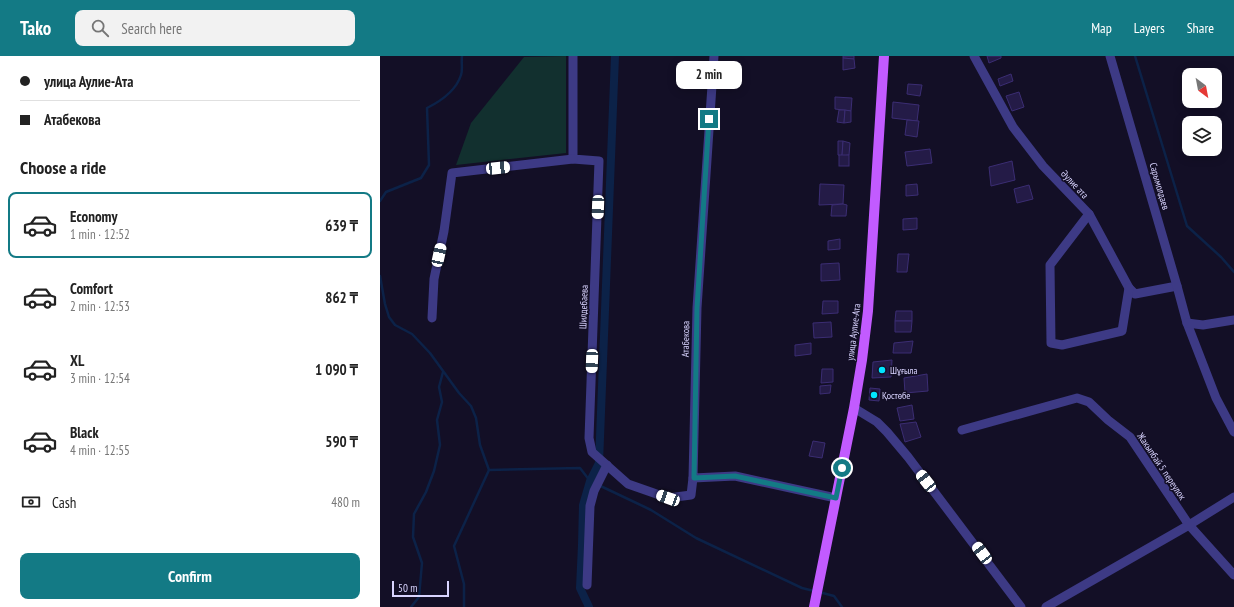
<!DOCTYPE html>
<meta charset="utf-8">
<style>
:root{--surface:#fff;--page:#f2f2f2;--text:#222;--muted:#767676;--line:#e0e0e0;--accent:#137a85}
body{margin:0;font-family:"PT Sans Narrow",sans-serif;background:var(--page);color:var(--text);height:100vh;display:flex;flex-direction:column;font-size:15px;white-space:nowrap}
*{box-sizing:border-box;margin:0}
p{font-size:13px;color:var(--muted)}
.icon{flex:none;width:22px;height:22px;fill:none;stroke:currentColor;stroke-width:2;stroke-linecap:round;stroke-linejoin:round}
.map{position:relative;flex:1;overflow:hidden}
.details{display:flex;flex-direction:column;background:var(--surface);width:380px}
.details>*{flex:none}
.guide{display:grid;align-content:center;height:88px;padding:0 20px;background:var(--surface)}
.needle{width:26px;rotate:148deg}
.controls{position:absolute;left:802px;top:12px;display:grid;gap:8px}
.controls a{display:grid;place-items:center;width:40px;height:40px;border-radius:8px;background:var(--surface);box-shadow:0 2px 10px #0003;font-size:20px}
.scale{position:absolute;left:12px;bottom:10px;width:57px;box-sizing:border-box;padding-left:4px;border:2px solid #d9d4ff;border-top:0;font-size:11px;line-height:14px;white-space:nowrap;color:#d9d4ff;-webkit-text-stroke:3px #130f26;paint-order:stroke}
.end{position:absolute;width:18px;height:18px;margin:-9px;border:5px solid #137a85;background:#fff;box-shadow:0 0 0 2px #fff}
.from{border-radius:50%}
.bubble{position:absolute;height:28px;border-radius:8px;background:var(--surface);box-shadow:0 2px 10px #0003;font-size:13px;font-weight:700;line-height:28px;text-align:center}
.car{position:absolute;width:12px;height:24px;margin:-12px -6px;border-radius:5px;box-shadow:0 0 3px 1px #0007;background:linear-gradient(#fff 24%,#345 0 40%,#fff 0 76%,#345 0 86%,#fff 0)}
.guide b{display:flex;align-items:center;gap:14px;height:38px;font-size:15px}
.guide b+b{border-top:1px solid var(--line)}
.guide i{width:10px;height:10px;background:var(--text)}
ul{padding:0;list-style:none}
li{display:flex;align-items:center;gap:12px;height:66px;margin:0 8px 6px;padding:0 12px;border:2px solid transparent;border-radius:8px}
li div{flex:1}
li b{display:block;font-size:15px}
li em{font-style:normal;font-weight:700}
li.active{border-color:var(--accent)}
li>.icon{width:36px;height:36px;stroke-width:1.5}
h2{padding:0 20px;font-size:18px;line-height:48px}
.pay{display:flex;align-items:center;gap:10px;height:44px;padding:0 20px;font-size:15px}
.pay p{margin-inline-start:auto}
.cta{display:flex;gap:8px;margin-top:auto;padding:8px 20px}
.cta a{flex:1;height:46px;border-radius:8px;background:var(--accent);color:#fff;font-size:16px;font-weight:700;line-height:46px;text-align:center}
header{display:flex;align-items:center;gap:24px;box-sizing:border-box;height:56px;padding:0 20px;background:var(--accent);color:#fff}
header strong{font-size:19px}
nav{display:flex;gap:22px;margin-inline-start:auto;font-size:14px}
.search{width:280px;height:36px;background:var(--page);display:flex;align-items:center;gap:10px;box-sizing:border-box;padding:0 14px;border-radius:8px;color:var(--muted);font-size:15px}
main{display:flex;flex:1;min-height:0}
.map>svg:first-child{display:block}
.green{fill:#12302f}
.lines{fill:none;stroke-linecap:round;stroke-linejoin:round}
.stream{stroke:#0c2248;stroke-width:2.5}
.canal{stroke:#0c2248;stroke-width:8}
.building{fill:#241b47;stroke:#3b2d73}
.minor{stroke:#3d3a85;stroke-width:9}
.major{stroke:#c25bff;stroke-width:10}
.route{stroke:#137a85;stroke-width:5}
.poi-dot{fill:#00e5ff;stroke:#130f26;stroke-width:1.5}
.labels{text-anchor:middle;stroke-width:3;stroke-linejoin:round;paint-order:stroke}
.street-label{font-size:10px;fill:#d9d4ff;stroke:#130f26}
.poi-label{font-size:10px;fill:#d9d4ff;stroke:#130f26;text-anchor:start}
</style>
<header>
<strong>Tako</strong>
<div class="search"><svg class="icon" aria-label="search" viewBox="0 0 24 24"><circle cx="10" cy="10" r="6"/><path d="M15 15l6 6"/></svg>Search here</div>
<nav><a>Map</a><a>Layers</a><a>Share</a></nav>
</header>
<main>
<section class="details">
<div class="guide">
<b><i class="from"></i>улица Аулие-Ата</b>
<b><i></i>Атабекова</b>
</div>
<h2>Choose a ride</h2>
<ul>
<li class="active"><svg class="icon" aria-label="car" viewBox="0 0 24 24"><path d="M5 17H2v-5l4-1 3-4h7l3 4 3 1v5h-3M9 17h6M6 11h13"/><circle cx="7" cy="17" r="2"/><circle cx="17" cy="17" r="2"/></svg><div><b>Economy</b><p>1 min · 12:52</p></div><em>639 ₸</em></li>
<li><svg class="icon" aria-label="car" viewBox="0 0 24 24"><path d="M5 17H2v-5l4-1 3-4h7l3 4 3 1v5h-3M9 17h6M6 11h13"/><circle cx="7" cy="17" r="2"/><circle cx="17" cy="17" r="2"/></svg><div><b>Comfort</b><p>2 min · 12:53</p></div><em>862 ₸</em></li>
<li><svg class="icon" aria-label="car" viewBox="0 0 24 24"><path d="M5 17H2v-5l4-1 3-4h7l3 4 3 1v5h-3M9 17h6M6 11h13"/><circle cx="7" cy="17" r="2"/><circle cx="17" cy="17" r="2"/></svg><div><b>XL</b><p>3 min · 12:54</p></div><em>1 090 ₸</em></li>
<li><svg class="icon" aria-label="car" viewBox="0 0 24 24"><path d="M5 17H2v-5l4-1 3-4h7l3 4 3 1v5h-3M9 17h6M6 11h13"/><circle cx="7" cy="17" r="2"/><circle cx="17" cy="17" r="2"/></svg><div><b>Black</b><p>4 min · 12:55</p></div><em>590 ₸</em></li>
</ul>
<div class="pay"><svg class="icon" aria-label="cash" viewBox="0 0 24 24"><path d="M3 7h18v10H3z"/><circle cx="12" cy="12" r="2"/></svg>Cash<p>480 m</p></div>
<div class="cta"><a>Confirm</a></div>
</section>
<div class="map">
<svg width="854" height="551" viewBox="0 0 854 551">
<rect width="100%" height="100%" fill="#130f26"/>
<path class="green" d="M186,0v97l-110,12 15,-42 53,-66z"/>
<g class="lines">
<g class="stream">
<path d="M755,0l52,170 34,31 13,15"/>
<path d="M0,145l6,-9 35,-14 8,-13 -2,-57c14,-7 29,-17 34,-33 2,-5 0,-13 1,-19"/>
<path d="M0,220l5,28 4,13 6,8 17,9 18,19 29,40 12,13 5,12 4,27 9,25 -35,76 10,38v23"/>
<path d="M109,414l91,-2 10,13 61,29 45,28 106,50 12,3"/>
<path d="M439,536l15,4 8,11"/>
<path d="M31,551l8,-10 3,-34 -9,-26 1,-23 12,-22 8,-21 6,-26 -3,-25 5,-18 -3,-15 4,-15"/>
</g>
<path class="canal" d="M209,551l-9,-19 2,-43 1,-40 7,-24 9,-18 16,-407"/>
</g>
<g class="building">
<path d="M463,0h11v3l-11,-1z"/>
<path d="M607,0h14v2l-12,5z"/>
<path d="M463,2l11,1 1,9 -12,2z"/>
<path d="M631,18l2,7 -13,5 -2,-7z"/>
<path d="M528,28l14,1 -2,11 -13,-2z"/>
<path d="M639,36l5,15 -12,4 -6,-15z"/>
<path d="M455,41l17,1 -1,13 -16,-2z"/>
<path d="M513,46l26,3 -2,16 -25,-3z"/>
<path d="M459,54h6l-1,13 -7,-1z"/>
<path d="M465,54l6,1v11l-7,1z"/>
<path d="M527,64l12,1 -2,16 -12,-2z"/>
<path d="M458,85h5l-1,15 -4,-1z"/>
<path d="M463,85l7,2 -1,12 -7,1z"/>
<path d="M550,93l2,14 -25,3 -2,-14z"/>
<rect x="459" y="99" width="10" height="11"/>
<path d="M632,105l3,19 -24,6 -2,-19z"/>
<path d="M440,128l24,1 -1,19 -24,1z"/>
<path d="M537,128l1,11 -12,1v-11z"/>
<path d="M649,129l4,14 -16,4 -3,-14z"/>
<path d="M463,148l4,1 -1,11h-15l1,-11z"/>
<path d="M537,162v11l-14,1v-11z"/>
<path d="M460,183v10l-12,1v-9z"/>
<path d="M518,198h11l-2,18h-10z"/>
<path d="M459,207l1,17 -19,1v-17z"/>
<path d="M443,245h15v12l-16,1z"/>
<path d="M516,255h16v10h-17z"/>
<path d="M515,265h17l-1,11h-16z"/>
<path d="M451,266l1,15 -18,1 -1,-15z"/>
<path d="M533,285l-2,12h-18l1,-10z"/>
<path d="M431,287v11l-16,2v-11z"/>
<path d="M512,304l-1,17 -19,1 1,-16z"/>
<path d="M442,313h11v13l-12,1z"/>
<path d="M547,318l1,17 -23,2 -1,-15z"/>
<path d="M451,329l-1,8 -10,1v-8z"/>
<path d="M490,332l10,1 -1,12 -10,-1z"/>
<path d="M532,349l2,14 -14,2 -3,-13z"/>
<path d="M536,366l5,15 -16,5 -5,-18z"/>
<path d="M433,385l12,2 -3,15 -13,-2z"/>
</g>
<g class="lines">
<g class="minor">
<path d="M193,0v103l26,2 -10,277 3,14 36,32 40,14 23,-3 2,-17"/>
<path d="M334,0l-17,252 -4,170 42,-2 101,22"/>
<path d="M594,0l39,71 30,39 46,48 40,74 6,6 42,-8"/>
<path d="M730,0l67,230 10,37 29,75 18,34"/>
<path d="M709,158l-39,51 1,78 11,2 60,-14 7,-43"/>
<path d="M52,262l2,-39 10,-48 8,-58 121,-14"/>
<path d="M807,267l16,2 31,-5"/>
<path d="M474,352l23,14 10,10 21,25 113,150"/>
<path d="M582,374l115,-32 12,4 19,18 22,17 59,88 45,50"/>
<path d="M207,529l3,-79 4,-15 13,-26"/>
<path d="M666,551l143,-82 45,-28"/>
</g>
<path class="major" d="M434,551l40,-199 8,-48 6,-49 16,-255"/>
</g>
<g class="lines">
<path class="route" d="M329,63l-12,189 -3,170 41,-2 101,22 6,-30"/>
</g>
<g class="poi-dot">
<circle cx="502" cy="314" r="4"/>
<circle cx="494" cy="339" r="4"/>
</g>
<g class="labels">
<g class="street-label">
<text transform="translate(695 128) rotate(47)" y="4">Әулие ата</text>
<text transform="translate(780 130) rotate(74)" y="4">Сарымолдаев</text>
<text transform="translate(203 251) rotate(-88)" y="4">Шилдебаева</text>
<text transform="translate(473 276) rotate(-83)" y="4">улица Аулие-Ата</text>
<text transform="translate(305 283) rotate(-89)" y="4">Атабекова</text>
<text transform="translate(782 410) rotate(56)" y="4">Жакыпбай 5 переулок</text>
</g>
<g class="poi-label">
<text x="510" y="318">Шұғыла</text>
<text x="502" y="343">Қостөбе</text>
</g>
</g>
</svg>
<div class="controls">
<a><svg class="needle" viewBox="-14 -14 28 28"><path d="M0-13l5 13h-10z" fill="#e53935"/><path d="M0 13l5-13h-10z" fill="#767676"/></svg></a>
<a><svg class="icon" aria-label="layers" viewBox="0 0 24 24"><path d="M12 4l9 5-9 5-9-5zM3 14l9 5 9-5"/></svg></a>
</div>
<div class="scale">50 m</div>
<i class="end from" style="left:462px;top:412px"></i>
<i class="end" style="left:329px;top:63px"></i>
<div class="bubble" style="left:296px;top:5px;width:66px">2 min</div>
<i class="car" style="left:118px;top:112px;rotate:84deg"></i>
<i class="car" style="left:218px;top:151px;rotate:182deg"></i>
<i class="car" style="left:59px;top:199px;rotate:12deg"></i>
<i class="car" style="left:212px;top:305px;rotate:182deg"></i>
<i class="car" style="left:546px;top:425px;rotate:322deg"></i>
<i class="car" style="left:288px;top:442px;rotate:290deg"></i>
<i class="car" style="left:602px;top:497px;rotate:323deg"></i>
</div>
</main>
